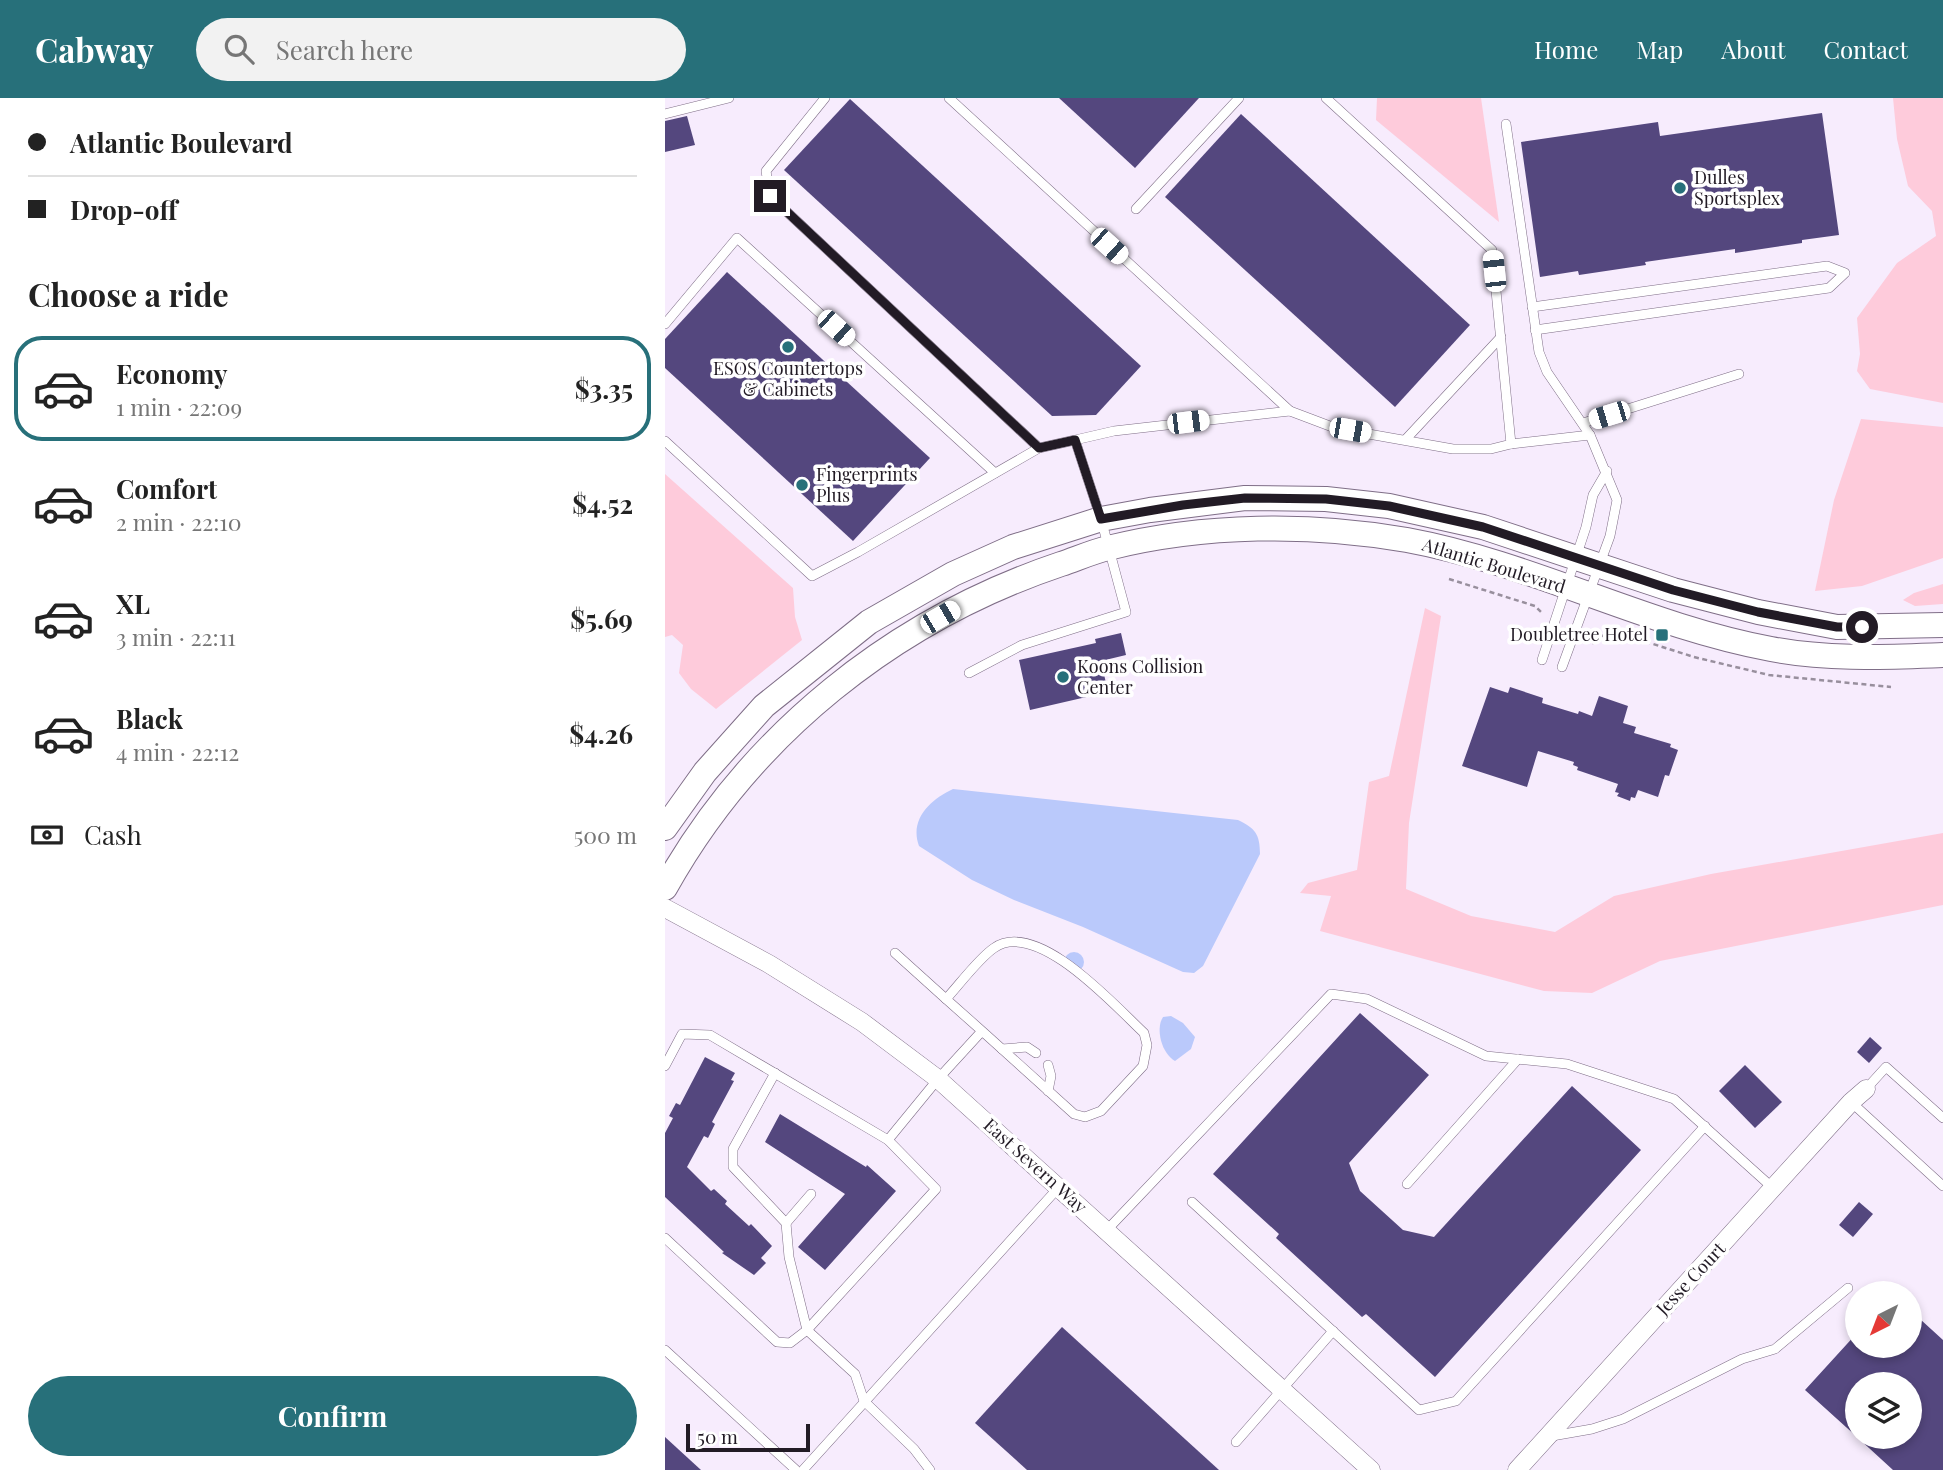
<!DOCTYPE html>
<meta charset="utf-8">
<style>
:root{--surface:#fff;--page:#f2f2f2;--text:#222;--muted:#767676;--line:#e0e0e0;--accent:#27707a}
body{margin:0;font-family:"Playfair Display",serif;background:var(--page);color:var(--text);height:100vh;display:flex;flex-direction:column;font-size:26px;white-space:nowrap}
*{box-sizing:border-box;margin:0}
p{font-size:23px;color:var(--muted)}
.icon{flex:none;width:38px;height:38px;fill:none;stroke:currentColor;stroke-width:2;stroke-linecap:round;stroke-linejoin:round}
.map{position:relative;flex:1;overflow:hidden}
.details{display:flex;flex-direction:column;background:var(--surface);width:665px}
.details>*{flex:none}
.hud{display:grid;align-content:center;height:154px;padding:0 28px;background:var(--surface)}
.needle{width:46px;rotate:222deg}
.tools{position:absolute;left:1180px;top:1183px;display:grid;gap:14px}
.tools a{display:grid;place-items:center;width:77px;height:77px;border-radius:50%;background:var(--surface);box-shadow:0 4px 10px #0003;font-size:35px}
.scale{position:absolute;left:21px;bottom:18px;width:124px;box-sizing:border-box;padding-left:7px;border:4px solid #221b25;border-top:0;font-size:19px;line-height:24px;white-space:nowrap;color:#221b25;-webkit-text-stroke:5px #fff;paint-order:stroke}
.end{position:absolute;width:32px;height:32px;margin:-16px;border:9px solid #221b25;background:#fff;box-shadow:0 0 0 4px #fff}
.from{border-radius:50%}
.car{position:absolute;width:21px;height:42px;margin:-21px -10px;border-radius:9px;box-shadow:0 0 5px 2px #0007;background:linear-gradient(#fff 24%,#345 0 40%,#fff 0 76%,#345 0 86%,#fff 0)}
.hud b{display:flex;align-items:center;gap:24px;height:66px;font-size:26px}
.hud b+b{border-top:2px solid var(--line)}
.hud i{width:18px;height:18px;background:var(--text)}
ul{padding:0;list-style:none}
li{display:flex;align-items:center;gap:21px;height:105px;margin:0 14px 10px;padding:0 14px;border:4px solid transparent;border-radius:28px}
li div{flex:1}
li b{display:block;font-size:26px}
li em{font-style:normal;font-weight:700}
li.on{border-color:var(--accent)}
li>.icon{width:63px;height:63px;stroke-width:1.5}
h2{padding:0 28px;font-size:32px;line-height:84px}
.pay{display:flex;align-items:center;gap:18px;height:77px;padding:0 28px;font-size:26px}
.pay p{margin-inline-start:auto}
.cta{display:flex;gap:14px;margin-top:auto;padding:14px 28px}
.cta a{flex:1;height:80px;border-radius:42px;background:var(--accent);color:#fff;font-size:28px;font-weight:700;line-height:80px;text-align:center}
header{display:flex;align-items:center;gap:42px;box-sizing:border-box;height:98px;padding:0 35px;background:var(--accent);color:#fff}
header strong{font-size:33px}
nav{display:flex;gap:38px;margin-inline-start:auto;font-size:24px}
.search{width:490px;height:63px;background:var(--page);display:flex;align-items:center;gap:18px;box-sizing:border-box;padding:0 24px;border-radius:38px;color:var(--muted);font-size:26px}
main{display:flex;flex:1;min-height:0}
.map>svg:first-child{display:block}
.green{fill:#fecbdb}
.water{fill:#bac9fb}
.building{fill:#54477e}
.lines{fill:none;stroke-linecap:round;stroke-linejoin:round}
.service-casing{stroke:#7f6e87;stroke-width:10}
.minor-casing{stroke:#7f6e87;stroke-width:19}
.secondary-casing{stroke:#7f6e87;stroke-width:26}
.path{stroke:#988f9d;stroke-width:2.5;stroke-dasharray:5 3.5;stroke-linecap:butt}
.service{stroke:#fff;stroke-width:9}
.minor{stroke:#fff;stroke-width:18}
.secondary{stroke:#fff;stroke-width:24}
.route{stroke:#221b25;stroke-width:9}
.poi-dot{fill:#27707a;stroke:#fff;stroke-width:2.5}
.labels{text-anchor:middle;stroke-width:7;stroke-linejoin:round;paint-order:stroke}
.poi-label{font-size:18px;fill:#221b25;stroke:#fff;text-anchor:start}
.street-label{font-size:18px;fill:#221b25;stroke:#fff}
</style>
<header>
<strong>Cabway</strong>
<div class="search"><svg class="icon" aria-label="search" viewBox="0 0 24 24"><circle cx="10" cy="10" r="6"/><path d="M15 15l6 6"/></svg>Search here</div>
<nav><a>Home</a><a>Map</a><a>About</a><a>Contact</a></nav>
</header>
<main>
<section class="details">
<div class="hud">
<b><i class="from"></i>Atlantic Boulevard</b>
<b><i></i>Drop-off</b>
</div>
<h2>Choose a ride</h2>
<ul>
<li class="on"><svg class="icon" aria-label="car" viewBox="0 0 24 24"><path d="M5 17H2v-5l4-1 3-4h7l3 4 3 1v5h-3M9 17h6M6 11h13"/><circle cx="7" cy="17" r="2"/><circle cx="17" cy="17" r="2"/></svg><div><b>Economy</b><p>1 min · 22:09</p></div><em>$3.35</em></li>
<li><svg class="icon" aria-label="car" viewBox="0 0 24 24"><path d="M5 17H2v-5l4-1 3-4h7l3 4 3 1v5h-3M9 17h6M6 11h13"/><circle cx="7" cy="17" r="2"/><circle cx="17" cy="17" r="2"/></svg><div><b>Comfort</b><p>2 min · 22:10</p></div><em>$4.52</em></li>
<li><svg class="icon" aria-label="car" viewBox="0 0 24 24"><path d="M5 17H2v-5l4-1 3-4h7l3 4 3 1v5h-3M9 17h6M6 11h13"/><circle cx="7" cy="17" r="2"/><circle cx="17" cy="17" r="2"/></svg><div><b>XL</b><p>3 min · 22:11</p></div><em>$5.69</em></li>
<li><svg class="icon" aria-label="car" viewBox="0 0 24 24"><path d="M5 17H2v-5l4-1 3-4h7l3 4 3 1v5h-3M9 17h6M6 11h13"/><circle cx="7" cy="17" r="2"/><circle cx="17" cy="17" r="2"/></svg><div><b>Black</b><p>4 min · 22:12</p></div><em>$4.26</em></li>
</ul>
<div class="pay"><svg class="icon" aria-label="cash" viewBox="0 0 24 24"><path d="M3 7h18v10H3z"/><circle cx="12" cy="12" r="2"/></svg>Cash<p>500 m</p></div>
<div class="cta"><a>Confirm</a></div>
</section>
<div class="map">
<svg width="1278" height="1372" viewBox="0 0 1278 1372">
<rect width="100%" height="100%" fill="#f7ecfd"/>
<g class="green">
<path d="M712,0h104l18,124 -123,-102z"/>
<path d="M1228,0h50v305l-73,-14 -13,-18 3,-17 -3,-36 40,-55 39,-27 -4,-25 -24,-25 -11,-47z"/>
<path d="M1196,321l82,8v131l-81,28 -47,5 19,-91z"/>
<path d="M0,376l128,114 2,29 7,23 -86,69 -25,-20 -12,-16 4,-28 -11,-10 -7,2z"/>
<path d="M1278,486v20l-28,2 -12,-6 11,-7z"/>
<path d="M760,510l16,8 -32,207 -3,66 65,27 84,16 59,-36 97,-22 232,-41v72l-283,56 -68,32 -48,-2 -224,-60 11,-35 -31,-3 8,-10 49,-13 12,-88 20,-6z"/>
</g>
<g class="water">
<path d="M288,691l285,31c17,8 22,14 22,34l-57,112 -9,7 -11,-1 -100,-45 -69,-27 -42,-20 -53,-34c-10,-27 12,-47 34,-57z"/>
<circle cx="409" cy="864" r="10"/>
<path d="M506,918l12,7 12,14 -4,12 -16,12c-13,-7 -20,-32 -12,-44z"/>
</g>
<g class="building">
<path d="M394,0h140l-64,70z"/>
<path d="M185,1l291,267 -45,49 -44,1 -268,-246z"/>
<path d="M1157,15l17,122 -37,5v3l-67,10v-4l-90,13 1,3 -67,10 -1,-4 -38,6 -19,-135 137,-20 2,14z"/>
<path d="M576,16l229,211 -75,82 -230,-210z"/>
<path d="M22,18l8,29 -30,7v-31z"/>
<path d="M62,174l203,186 -77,83 -188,-173v-29z"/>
<path d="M456,535l5,22 -25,6 7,31 -78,18 -11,-50 77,-17 -1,-4z"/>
<path d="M825,589l18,6 2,-6 33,11 -1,5 36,11 1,-3 13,5 7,-20 29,10 -5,17 13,4 -2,6 37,11 -1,3 8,3 -9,26 -4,-1 -7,22 -20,-7 -3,8 -4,-1 -1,4 -13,-5 2,-3 -4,-1 3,-8 -41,-14 1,-3 -5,-2 1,-3 -36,-11 -11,36 -65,-21z"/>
<path d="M695,915l69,62 -80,88 11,28 43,39 31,7 138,-151 69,64 -206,227 -69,-63 -4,3 -86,-79 3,-4 -66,-60z"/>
<path d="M1205,939l12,11 -13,15 -12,-11z"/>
<path d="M40,959l30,16 -4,7 3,1 -22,41 3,2 -7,14 -4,-2 -17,31 24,24 3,-2 13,12 -2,3 24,22 2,-2 21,22 -11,12 5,5 -12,12 -32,-22 2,-1 -59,-55v-64l8,-15 -4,-2 7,-13 4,2z"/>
<path d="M1080,967l37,37 -27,26 -36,-37z"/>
<path d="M115,1016l86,53 1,-2 29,26 -71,79 -27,-23 47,-53 -80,-52z"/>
<path d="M1194,1104l14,12 -20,23 -14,-12z"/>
<path d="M1244,1211l34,31v130h-50l-36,-33h52v-53h-52v53l-52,-47 52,-57v13h52z"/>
<path d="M397,1229l157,143h-192l-52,-47z"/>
<path d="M0,1339l36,33h-36z"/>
</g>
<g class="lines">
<g class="service-casing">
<g id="service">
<path d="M160,0l-59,73 4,25 269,252 36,-8"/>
<path d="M284,0l341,313 45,17 118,21h38l20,-5 -19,-194 -166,-152"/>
<path d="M0,16l64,-16"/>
<path d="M841,26l33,228 8,20 43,63 27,65 -7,36 -48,131"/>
<path d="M471,111l103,-111"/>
<path d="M867,209l295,-41 18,7 -16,15 -294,42"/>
<path d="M0,226l72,-86 258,235"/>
<path d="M918,325l156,-49"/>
<path d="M741,341l95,-102"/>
<path d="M0,343l147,135 46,-24 181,-104"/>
<path d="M846,346l79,-9"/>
<path d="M877,562l44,-133 7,-32 14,-24"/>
<path d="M304,575l53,-28 104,-33 -25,-93 -26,-79 39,-9 176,-20"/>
<path d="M230,855l51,46"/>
<path d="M337,951l25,-2 9,6"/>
<path d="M0,968l17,-32 28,1 178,105 48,49 -129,141 -17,13 -13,-1 -112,-104"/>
<path d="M110,975l-42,76v18l53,56 3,34 18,73 48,44 9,27 50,48 16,21"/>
<path d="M1201,991l20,-22 57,51"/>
<path d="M383,993l3,-15 -3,-11"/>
<path d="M1186,1004l92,84"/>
<path d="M223,1042l50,-61 44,-48 92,83 11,3 16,-6 42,-45 4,-21 -3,-12c-29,-27 -107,-115 -150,-85 -15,10 -35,37 -48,51l36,32"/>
<path d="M742,1086l111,-125"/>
<path d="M527,1104l227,208 37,-9 249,-275"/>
<path d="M121,1125l25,-29"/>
<path d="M441,1133l225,-237 36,5 119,57 81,8 107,35 100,90"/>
<path d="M0,1252l131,120"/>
<path d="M887,1338l40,-7 31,-10 119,-60 33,-10 73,-61"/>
<path d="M571,1344l97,-111"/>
<path d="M138,1372l256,-283"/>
</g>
</g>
<g class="minor-casing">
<g id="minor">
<path d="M0,810l104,56 93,58 76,57 433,391"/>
<path d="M852,1372l334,-368 15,-13"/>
</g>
</g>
<g class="secondary-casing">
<g id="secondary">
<path d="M0,730l40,-56 59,-66 105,-84 84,-48 60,-27 88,-28 49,-9 95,-12 81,1 63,7 94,21 190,63 85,22 79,15 106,-2"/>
<path d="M0,790c86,-154 229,-268 396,-324 15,-5 31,-12 47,-16 96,-24 203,-25 299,-8 125,23 240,86 364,109 57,11 115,8 172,6"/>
</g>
</g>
<g class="path">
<path d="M784,481l86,27 8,8"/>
<path d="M919,543l9,2 16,-13 85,27 75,18 122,12"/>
</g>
<use href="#service" class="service"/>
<use href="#minor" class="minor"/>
<use href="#secondary" class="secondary"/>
</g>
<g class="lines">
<path class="route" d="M105,98l269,252 36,-8 26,79 82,-14 62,-7 81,1 63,7 94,21 190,63 85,22 79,15h25"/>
</g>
<g class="poi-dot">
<circle cx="1015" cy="90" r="7"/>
<circle cx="123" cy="249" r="7"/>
<circle cx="137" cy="387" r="7"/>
<rect x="990" y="530" width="14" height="14" rx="3.5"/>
<circle cx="398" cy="579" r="7"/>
</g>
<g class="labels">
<g class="poi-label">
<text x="1029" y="86">Dulles<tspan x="1029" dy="21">Sportsplex</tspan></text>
<text x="123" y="277" text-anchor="middle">ESOS Countertops<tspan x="123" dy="21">&amp; Cabinets</tspan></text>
<text x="151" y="383">Fingerprints<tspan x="151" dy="21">Plus</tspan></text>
<text x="983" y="543" text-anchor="end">Doubletree Hotel</text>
<text x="412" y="575">Koons Collision<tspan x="412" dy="21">Center</tspan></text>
</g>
<g class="street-label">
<text transform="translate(829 468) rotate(17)" y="6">Atlantic Boulevard</text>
<text transform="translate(370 1068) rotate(42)" y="6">East Severn Way</text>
<text transform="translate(1026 1181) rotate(-47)" y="6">Jesse Court</text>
</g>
</g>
</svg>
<div class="tools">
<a><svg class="needle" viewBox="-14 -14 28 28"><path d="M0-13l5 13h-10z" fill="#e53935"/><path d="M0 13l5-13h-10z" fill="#767676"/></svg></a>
<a><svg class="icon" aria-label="layers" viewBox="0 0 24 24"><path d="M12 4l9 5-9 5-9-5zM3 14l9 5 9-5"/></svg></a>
</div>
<div class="scale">50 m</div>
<i class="end from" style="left:1197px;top:529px"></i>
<i class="end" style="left:105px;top:98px"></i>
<i class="car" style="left:444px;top:148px;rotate:132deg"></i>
<i class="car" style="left:829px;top:173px;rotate:354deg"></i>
<i class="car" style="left:171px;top:230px;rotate:132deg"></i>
<i class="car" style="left:944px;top:317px;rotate:253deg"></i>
<i class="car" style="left:523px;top:324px;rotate:83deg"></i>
<i class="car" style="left:685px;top:332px;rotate:100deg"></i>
<i class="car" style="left:275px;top:519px;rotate:60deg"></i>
</div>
</main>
